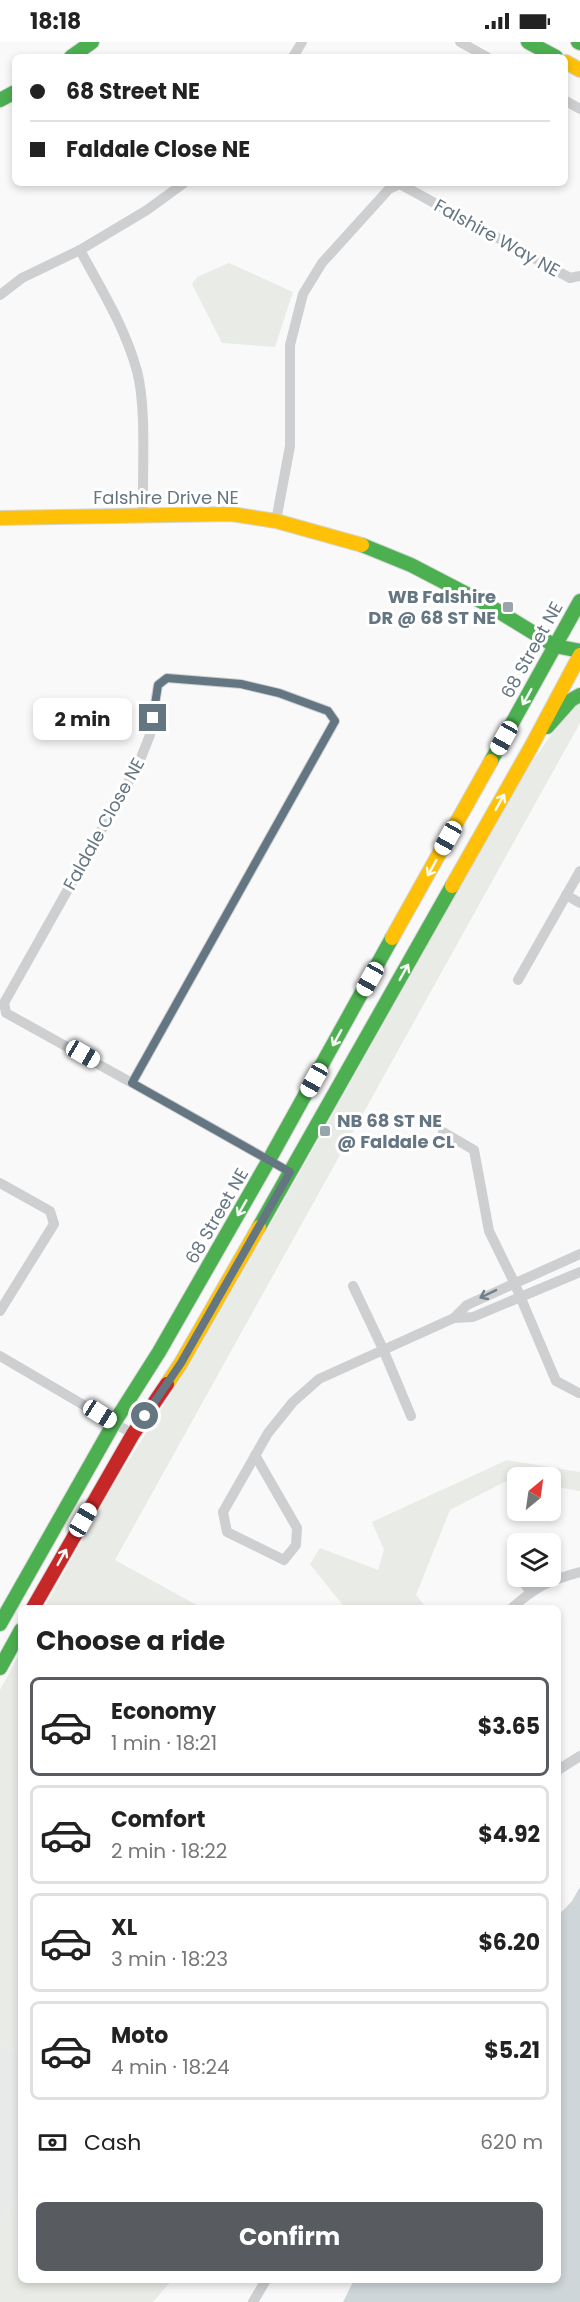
<!DOCTYPE html>
<meta charset="utf-8">
<style>
:root{--surface:#fff;--page:#f2f2f2;--text:#222;--muted:#767676;--line:#e0e0e0;--accent:#585c60}
body{margin:0;font-family:Poppins,sans-serif;background:var(--page);color:var(--text);height:100vh;display:flex;flex-direction:column;font-size:22px;white-space:nowrap}
*{box-sizing:border-box;margin:0}
p{font-size:20px;color:var(--muted)}
.icon{flex:none;width:33px;height:33px;fill:none;stroke:currentColor;stroke-width:2;stroke-linecap:round;stroke-linejoin:round}
.map{position:relative;flex:1;overflow:hidden}
.panel{position:absolute;left:18px;top:1563px;width:543px;height:678px;display:flex;flex-direction:column;background:var(--surface);border-radius:9px;box-shadow:0 3px 9px #0003}
.panel>*{flex:none}
.top-card{position:absolute;left:12px;top:12px;width:556px;height:132px;border-radius:9px;box-shadow:0 3px 9px #0003;display:grid;align-content:center;height:132px;padding:0 18px;background:var(--surface)}
.needle{width:39px;rotate:29deg}
.fabs{position:absolute;left:507px;top:1425px;display:grid;gap:12px}
.fabs a{display:grid;place-items:center;width:54px;height:54px;border-radius:9px;background:var(--surface);box-shadow:0 3px 9px #0003;font-size:30px}
.end{position:absolute;width:27px;height:27px;margin:-14px;border:8px solid #657683;background:#fff;box-shadow:0 0 0 3px #fff}
.from{border-radius:50%}
.bubble{position:absolute;height:42px;border-radius:9px;background:var(--surface);box-shadow:0 3px 9px #0003;font-size:20px;font-weight:700;line-height:42px;text-align:center}
.car{position:absolute;width:18px;height:36px;margin:-18px -9px;border-radius:8px;box-shadow:0 0 4px 2px #0007;background:linear-gradient(#fff 24%,#345 0 40%,#fff 0 76%,#345 0 86%,#fff 0)}
.top-card b{display:flex;align-items:center;gap:21px;height:57px;font-size:22px}
.top-card b+b{border-top:2px solid var(--line)}
.top-card i{width:15px;height:15px;background:var(--text)}
ul{padding:0;list-style:none}
li{display:flex;align-items:center;gap:18px;height:99px;margin:0 12px 9px;padding:0 6px;border:3px solid var(--line);border-radius:9px}
li div{flex:1}
li b{display:block;font-size:22px}
li em{font-style:normal;font-weight:700}
li.active{border-color:var(--accent)}
li>.icon{width:54px;height:54px;stroke-width:1.5}
h2{padding:0 18px;font-size:27px;line-height:72px}
.pay{display:flex;align-items:center;gap:15px;height:66px;padding:0 18px;font-size:22px}
.pay p{margin-inline-start:auto}
.primary-button{display:flex;gap:12px;margin-top:auto;padding:12px 18px}
.primary-button a{flex:1;height:69px;border-radius:9px;background:var(--accent);color:#fff;font-size:24px;font-weight:700;line-height:69px;text-align:center}
.status{display:flex;justify-content:space-between;align-items:center;height:42px;padding:0 30px;background:var(--surface);direction:ltr}
.status svg{height:16px;fill:currentColor}
.map>svg:first-child{display:block}
.built{fill:#e8e9e9}
.green{fill:#e8ebe6}
.water{fill:#ced6d9}
.lines{fill:none;stroke-linecap:round;stroke-linejoin:round}
.fast-casing{stroke:#d5d6d7;stroke-width:16}
.slow-casing{stroke:#d5d6d7;stroke-width:16}
.jam-casing{stroke:#d5d6d7;stroke-width:16}
.street{stroke:#cecfd0;stroke-width:10}
.fast{stroke:#4caf50;stroke-width:14}
.slow{stroke:#ffc107;stroke-width:14}
.jam{stroke:#c62828;stroke-width:14}
.oneway{stroke:#f6fbf6}
.oneway2{stroke:#707f8b}
.route{stroke:#657683;stroke-width:8}
.poi-dot{fill:#99a4ac;stroke:#fff;stroke-width:2}
.labels{text-anchor:middle;stroke-width:6;stroke-linejoin:round;paint-order:stroke}
.street-label{font-size:18px;fill:#657683;stroke:#fff}
.poi-label{font-size:18px;font-weight:bold;fill:#657683;stroke:#fff;text-anchor:end}
</style>
<div class="status"><b>18:18</b><svg viewBox="0 0 49 12"><path d="M0 12V9h3v3zM5 12V6h3v6zM10 12V3h3v9zM15 12V0h3v12zM26 1h20v11H26zM47 4h2v5h-2z"/></svg></div>
<div class="map">
<svg width="580" height="2260" viewBox="0 0 580 2260">
<rect width="100%" height="100%" fill="#f9f9f9"/>
<path class="built" d="M0,2004l21,11v129l-21,38z"/>
<g class="green">
<path d="M229,221l64,29 -18,55 -53,-4 -30,-59 5,-7z"/>
<path d="M580,660v21l-465,837 87,48h-158l69,-123 80,-126 106,-185 226,-402 40,-57z"/>
<path d="M507,1418l73,12v19l-29,-5 -1,-8h-32l-1,3 -7,-2 -60,31 -34,85 11,13h-82l-35,-44 10,-16 58,22 6,-20 -12,-28z"/>
<path d="M21,1609v406l-21,-11v-356z"/>
<path d="M21,2144v94h151l-19,22h-153v-78z"/>
</g>
<path class="water" d="M580,1845v415h-237l11,-22h204v-364l14,-15z"/>
<g class="lines">
<g class="fast-casing">
<g id="fast">
<path d="M528,0l28,15"/>
<path d="M578,0l2,1"/>
<path d="M71,15l21,-15"/>
<path d="M0,58l15,-8"/>
<path d="M362,503l49,20 77,40 67,41 25,5"/>
<path d="M547,685l24,-27 9,-5"/>
<path d="M491,719l89,-160"/>
<path d="M259,1185l193,-341"/>
<path d="M0,1582l114,-201 45,-71 110,-192 123,-222"/>
<path d="M0,1626l21,-38"/>
</g>
</g>
<g class="slow-casing">
<g id="slow">
<path d="M566,20l14,8"/>
<path d="M0,476l231,-4 45,7 86,24"/>
<path d="M452,844l79,-139 49,-92"/>
<path d="M392,896l99,-177"/>
<path d="M167,1342l14,-21 78,-136"/>
</g>
</g>
<g class="jam-casing">
<path id="jam" d="M33,1566l100,-174 34,-50"/>
</g>
<g class="street">
<path d="M460,0l27,15"/>
<path d="M293,15l9,-15"/>
<path d="M566,59l14,8"/>
<path d="M80,208c21,39 45,77 57,121 10,38 5,101 6,143"/>
<path d="M0,253l22,-17 58,-28 67,-40 37,-27"/>
<path d="M276,479l14,-75v-101l13,-51 19,-31 67,-74 11,-5 170,94 10,-2"/>
<path d="M167,636l74,6 38,9 49,18 7,10 -203,362 -126,-70 -2,-10 134,-238 12,-30 8,-50z"/>
<path d="M566,853l14,8"/>
<path d="M518,938l62,-109"/>
<path d="M132,1041l158,89"/>
<path d="M443,1090l31,18 15,81 25,51 42,99 23,12"/>
<path d="M0,1141l50,28 4,13 -54,87"/>
<path d="M353,1244l30,63 28,67"/>
<path d="M454,1276l13,-13 113,-51"/>
<path d="M0,1314l133,78"/>
<path d="M255,1413l42,73 -1,17 -12,15 -57,-28 -4,-20 45,-79 25,-31 26,-23 135,-61 19,-1 107,-45"/>
<path d="M519,1534l11,15"/>
<path d="M512,1566c23,-21 38,-28 68,-36"/>
<path d="M558,1728l22,-14"/>
<path d="M253,2260l13,-22"/>
</g>
<use href="#fast" class="fast"/>
<use href="#slow" class="slow"/>
<use href="#jam" class="jam"/>
</g>
<defs><path id="oneway-shaft" d="M-6 0H5M1.5-3L5.5 0L1.5 3" fill="none" stroke-width="1.6" stroke-linecap="round" stroke-linejoin="round" transform="scale(1.5)"/></defs>
<g class="oneway">
<use href="#oneway-shaft" transform="translate(527 655) rotate(119)"/>
<use href="#oneway-shaft" transform="translate(500 760) rotate(-61)"/>
<use href="#oneway-shaft" transform="translate(432 826) rotate(119)"/>
<use href="#oneway-shaft" transform="translate(404 930) rotate(-61)"/>
<use href="#oneway-shaft" transform="translate(337 996) rotate(119)"/>
<use href="#oneway-shaft" transform="translate(242 1166) rotate(120)"/>
<use href="#oneway-shaft" transform="translate(62 1515) rotate(-61)"/>
</g>
<use class="oneway2" href="#oneway-shaft" transform="translate(488 1252) rotate(154)"/>
<g class="lines">
<path class="route" d="M145,1374l36,-53 109,-191 -158,-89 203,-362 -7,-10 -49,-18 -38,-9 -74,-6 -9,7 -5,33"/>
</g>
<g class="poi-dot">
<rect x="502" y="559" width="12" height="12" rx="3"/>
<rect x="319" y="1083" width="12" height="12" rx="3"/>
</g>
<g class="labels">
<g class="street-label">
<text transform="translate(497 196) rotate(29)" y="6">Falshire Way NE</text>
<text x="166" y="462">Falshire Drive NE</text>
<text transform="translate(532 608) rotate(-61)" y="6">68 Street NE</text>
<text transform="translate(104 782) rotate(-61)" y="6">Faldale Close NE</text>
<text transform="translate(217 1174) rotate(-60)" y="6">68 Street NE</text>
</g>
<g class="poi-label">
<text x="496" y="561">WB Falshire<tspan x="496" dy="21">DR @ 68 ST NE</tspan></text>
<text x="337" y="1085" text-anchor="start">NB 68 ST NE<tspan x="337" dy="21">@ Faldale CL</tspan></text>
</g>
</g>
</svg>
<div class="fabs">
<a><svg class="needle" viewBox="-14 -14 28 28"><path d="M0-13l5 13h-10z" fill="#e53935"/><path d="M0 13l5-13h-10z" fill="#767676"/></svg></a>
<a><svg class="icon" aria-label="layers" viewBox="0 0 24 24"><path d="M12 4l9 5-9 5-9-5zM3 14l9 5 9-5"/></svg></a>
</div>
<i class="end from" style="left:145px;top:1374px"></i>
<i class="end" style="left:153px;top:676px"></i>
<div class="bubble" style="left:33px;top:656px;width:99px">2 min</div>
<i class="car" style="left:504px;top:696px;rotate:209deg"></i>
<i class="car" style="left:448px;top:796px;rotate:209deg"></i>
<i class="car" style="left:370px;top:937px;rotate:209deg"></i>
<i class="car" style="left:83px;top:1012px;rotate:120deg"></i>
<i class="car" style="left:314px;top:1038px;rotate:209deg"></i>
<i class="car" style="left:100px;top:1372px;rotate:122deg"></i>
<i class="car" style="left:83px;top:1478px;rotate:30deg"></i>
<div class="top-card">
<b><i class="from"></i>68 Street NE</b>
<b><i></i>Faldale Close NE</b>
</div>
<section class="panel">
<h2>Choose a ride</h2>
<ul>
<li class="active"><svg class="icon" aria-label="car" viewBox="0 0 24 24"><path d="M5 17H2v-5l4-1 3-4h7l3 4 3 1v5h-3M9 17h6M6 11h13"/><circle cx="7" cy="17" r="2"/><circle cx="17" cy="17" r="2"/></svg><div><b>Economy</b><p>1 min · 18:21</p></div><em>$3.65</em></li>
<li><svg class="icon" aria-label="car" viewBox="0 0 24 24"><path d="M5 17H2v-5l4-1 3-4h7l3 4 3 1v5h-3M9 17h6M6 11h13"/><circle cx="7" cy="17" r="2"/><circle cx="17" cy="17" r="2"/></svg><div><b>Comfort</b><p>2 min · 18:22</p></div><em>$4.92</em></li>
<li><svg class="icon" aria-label="car" viewBox="0 0 24 24"><path d="M5 17H2v-5l4-1 3-4h7l3 4 3 1v5h-3M9 17h6M6 11h13"/><circle cx="7" cy="17" r="2"/><circle cx="17" cy="17" r="2"/></svg><div><b>XL</b><p>3 min · 18:23</p></div><em>$6.20</em></li>
<li><svg class="icon" aria-label="car" viewBox="0 0 24 24"><path d="M5 17H2v-5l4-1 3-4h7l3 4 3 1v5h-3M9 17h6M6 11h13"/><circle cx="7" cy="17" r="2"/><circle cx="17" cy="17" r="2"/></svg><div><b>Moto</b><p>4 min · 18:24</p></div><em>$5.21</em></li>
</ul>
<div class="pay"><svg class="icon" aria-label="cash" viewBox="0 0 24 24"><path d="M3 7h18v10H3z"/><circle cx="12" cy="12" r="2"/></svg>Cash<p>620 m</p></div>
<div class="primary-button"><a>Confirm</a></div>
</section>
</div>
